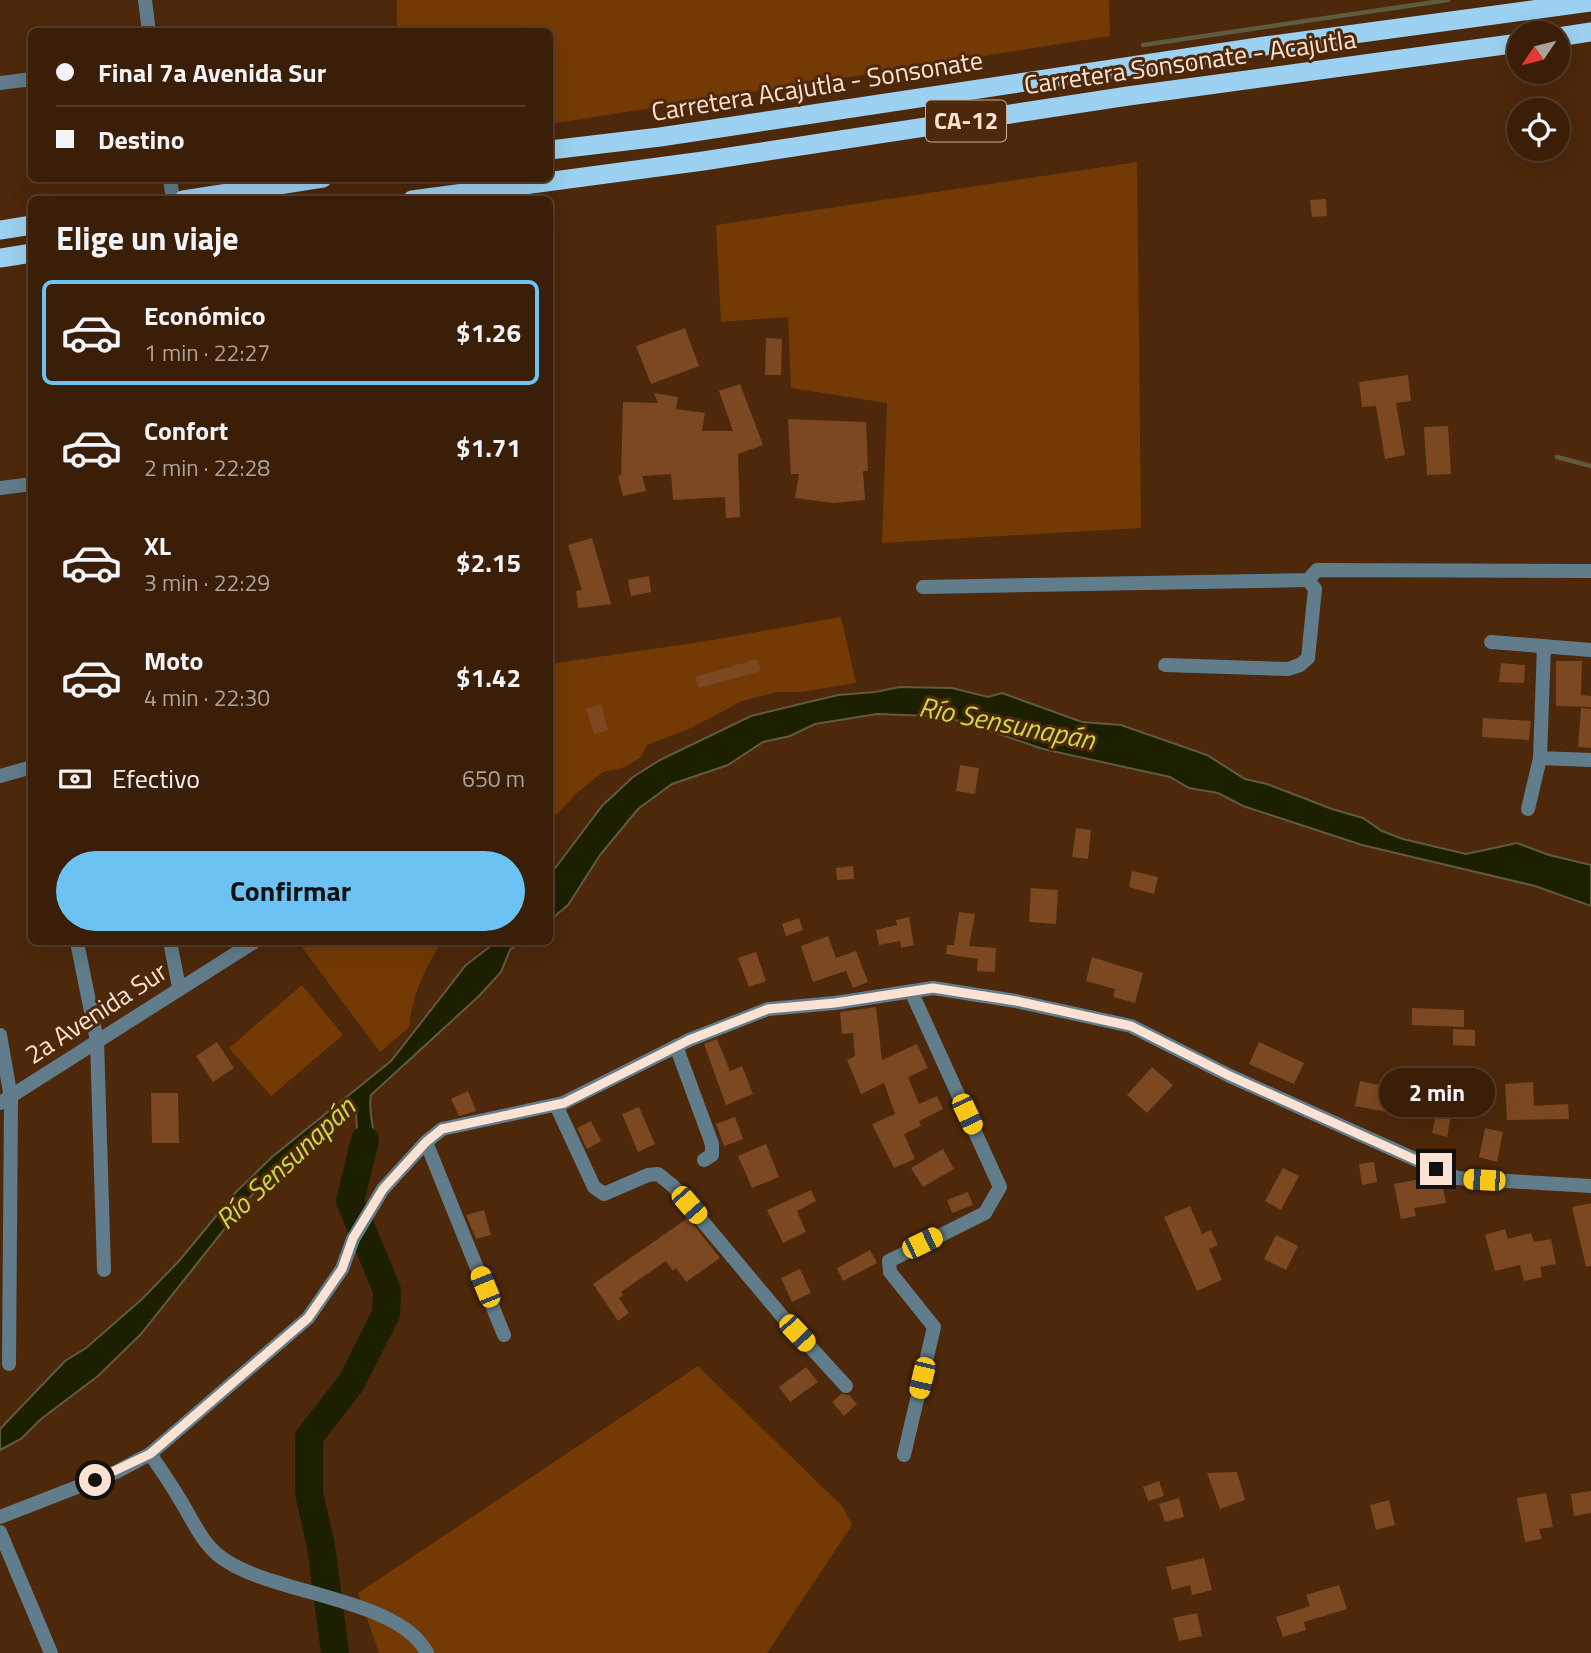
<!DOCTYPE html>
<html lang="es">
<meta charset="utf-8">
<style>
:root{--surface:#3a1e08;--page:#412712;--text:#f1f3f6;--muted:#aba29c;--line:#543c29;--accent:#6cc2f3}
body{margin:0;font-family:"Titillium Web",sans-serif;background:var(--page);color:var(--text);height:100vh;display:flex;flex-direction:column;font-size:26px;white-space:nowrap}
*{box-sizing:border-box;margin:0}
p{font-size:23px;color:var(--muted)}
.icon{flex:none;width:38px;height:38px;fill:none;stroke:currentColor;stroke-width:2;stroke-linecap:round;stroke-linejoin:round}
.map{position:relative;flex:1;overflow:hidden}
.sheet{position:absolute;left:28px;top:196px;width:525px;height:749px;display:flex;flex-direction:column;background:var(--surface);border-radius:10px;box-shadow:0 7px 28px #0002,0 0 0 2px var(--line)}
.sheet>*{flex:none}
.guide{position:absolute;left:28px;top:28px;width:525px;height:154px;border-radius:10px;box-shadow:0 7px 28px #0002,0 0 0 2px var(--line);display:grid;align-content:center;height:154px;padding:0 28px;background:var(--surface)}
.needle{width:46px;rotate:235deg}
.tools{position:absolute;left:1507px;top:21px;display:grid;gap:14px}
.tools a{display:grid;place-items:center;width:63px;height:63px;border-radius:50%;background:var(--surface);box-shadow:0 7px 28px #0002,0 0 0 2px var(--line);font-size:35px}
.end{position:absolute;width:32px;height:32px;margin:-16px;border:9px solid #fbe2d2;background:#111;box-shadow:0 0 0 4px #111}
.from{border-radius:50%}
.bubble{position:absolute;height:49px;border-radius:24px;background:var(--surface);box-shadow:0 7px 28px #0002,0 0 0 2px var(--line);font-size:23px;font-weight:700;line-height:49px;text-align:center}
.car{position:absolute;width:21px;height:42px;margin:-21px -10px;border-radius:9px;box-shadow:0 0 5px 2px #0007;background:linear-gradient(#f5c518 24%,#345 0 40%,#f5c518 0 76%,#345 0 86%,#f5c518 0)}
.guide b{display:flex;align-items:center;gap:24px;height:66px;font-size:26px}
.guide b+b{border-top:2px solid var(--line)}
.guide i{width:18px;height:18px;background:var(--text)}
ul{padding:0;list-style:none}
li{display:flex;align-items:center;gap:21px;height:105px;margin:0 14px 10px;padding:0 14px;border:4px solid transparent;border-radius:10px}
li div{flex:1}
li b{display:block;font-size:26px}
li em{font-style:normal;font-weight:700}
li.selected{border-color:var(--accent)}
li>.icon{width:63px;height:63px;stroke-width:1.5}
h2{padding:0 28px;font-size:32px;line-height:84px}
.pay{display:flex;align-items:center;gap:18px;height:77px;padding:0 28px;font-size:26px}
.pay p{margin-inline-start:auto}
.primary-button{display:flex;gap:14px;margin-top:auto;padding:14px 28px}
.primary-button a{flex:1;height:80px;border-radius:42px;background:var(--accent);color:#111;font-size:28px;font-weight:700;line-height:80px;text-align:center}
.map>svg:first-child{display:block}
.green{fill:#743a05}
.water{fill:#1d2000;stroke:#605a3f;stroke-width:2}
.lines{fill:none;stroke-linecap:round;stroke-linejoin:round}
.stream{stroke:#605a3f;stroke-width:4.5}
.river{stroke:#1d2000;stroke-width:28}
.building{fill:#7b4822}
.minor{stroke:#617c8b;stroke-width:14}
.trunk{stroke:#9cd1f1;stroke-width:19}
.route{stroke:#fbe2d2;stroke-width:9}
.labels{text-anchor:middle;stroke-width:6;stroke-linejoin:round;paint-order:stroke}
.shield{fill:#4d280a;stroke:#c7aa96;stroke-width:2}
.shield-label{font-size:24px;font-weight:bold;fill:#fbe2d2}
.street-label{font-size:26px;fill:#fbe2d2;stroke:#4d280a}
.water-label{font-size:28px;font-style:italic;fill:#cad949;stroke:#4d280a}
</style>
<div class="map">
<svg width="1591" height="1653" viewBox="0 0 1591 1653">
<rect width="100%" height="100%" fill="#4d280a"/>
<g class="green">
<path d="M397,0h712l1,36 -560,88v-92l-153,-1z"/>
<path d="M1137,162l4,366 -259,15 5,-140 -96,-15 -3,-71 -67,5 -5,-97z"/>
<path d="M841,617l15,66 -55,9h-24l-35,9 -51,27 -44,17 -7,13 -15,9 -22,5 -24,19 -29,30v-157l157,-23z"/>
<path d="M298,942h144c-17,25 -30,54 -33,85l-29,25z"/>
<path d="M302,985l41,50 -72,61 -42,-48z"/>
<path d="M698,1366l145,141 9,18 -85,128h-388l-21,-60z"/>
</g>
<g class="water">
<path d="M900,687l52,1 36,9 14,-4 80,29 39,3 86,30 38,24 22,5 65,25 31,9 19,13 21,8 63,15 51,-11 32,12 42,10v41l-56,-20 -173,-41 -119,-39 -25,-13 -29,-5 -19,-11 -127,-28 -82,-28 -30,-5 -54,-2 -62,10 -25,12 -27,6 -35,23 -56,19 -34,25 -38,46 -32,50 -18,15v-45l52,-69 31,-29 27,-17 91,-44 87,-21 37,-3z"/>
<path d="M496,942h25l-11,8 -9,22 -22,24 -108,99c-4,19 7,41 2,57 -3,8 -12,17 -17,24 2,-11 2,-63 -2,-70l-7,3 -38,32 -59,56 -109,137 -43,42 -57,43 -20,20 -21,11v-21l65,-68 21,-13 56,-49 37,-38 57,-69 36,-35 119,-96 75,-96z"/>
</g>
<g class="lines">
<g class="stream">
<path d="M1143,45l305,-45"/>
<path d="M1557,457l34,9"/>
</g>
<path class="river" d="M335,1653l-14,-107 -12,-53v-56l42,-54 35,-69 1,-24 -37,-89 15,-61"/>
</g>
<g class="building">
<path d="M1326,199l1,17 -15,1 -2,-17z"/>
<path d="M685,328l14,38 -48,18 -15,-38z"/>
<path d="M766,338l16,1 -1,36h-16z"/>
<path d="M1408,375l3,26 -15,2 9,52 -20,4 -9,-53 -14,1 -3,-25z"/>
<path d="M740,384l23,61 -25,9 2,63 -14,1 -1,-21 -52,3 -2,-26 -29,2 4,15 -23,5 -5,-20 3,-1 2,-73 35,1 -4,-10 24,4 -2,12 29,4 -3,18h31l-14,-40z"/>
<path d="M788,419l78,3 2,49h-5l2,29 -32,3 -38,-5 4,-24h-8z"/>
<path d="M1448,426l3,48 -24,1 -3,-48z"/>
<path d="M592,538l19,66 -33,4 -2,-17 6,-1 -14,-45z"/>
<path d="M649,576l2,16 -20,4 -3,-16z"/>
<path d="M757,659l4,12 -62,17 -4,-11z"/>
<path d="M1556,661h26l-1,34 10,1v11l-35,-1z"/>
<path d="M1501,663l24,2 -1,18 -25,-1z"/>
<path d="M601,704l7,26 -14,4 -8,-25z"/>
<path d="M1581,708l10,1v39l-13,-1z"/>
<path d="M1483,718l48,3 -2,19 -47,-3z"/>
<path d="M960,765l19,3 -4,26 -19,-3z"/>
<path d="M1076,828l15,2 -3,29 -16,-2z"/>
<path d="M853,866l1,13 -17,1 -1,-12z"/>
<path d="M1132,871l26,6 -4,17 -25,-7z"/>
<path d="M1031,888l27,2 -2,34 -27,-2z"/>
<path d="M959,912l16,2 -6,32 27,2 -1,24 -18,-1 1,-12 -32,-5 1,-9h7z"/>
<path d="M909,917l5,28 -13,3 -1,-7 -21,4 -3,-15 21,-5 -1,-5z"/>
<path d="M799,918l4,12 -17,6 -4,-12z"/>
<path d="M828,936l8,22 20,-7 12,31 -15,6 -7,-17 -33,11 -12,-36z"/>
<path d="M756,952l10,29 -17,6 -11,-29z"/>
<path d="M1092,957l51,16 -8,30 -22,-6 2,-8 -29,-8z"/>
<path d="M876,1007l6,53 35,-16 11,24 -20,9 11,27 18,-8 6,13 -24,12 2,5 -17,8 11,25 -21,9 -22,-44 23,-10 -11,-31 -23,11 -14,-34 8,-4 -2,-23 -11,1 -2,-22z"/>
<path d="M1412,1008l52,2v17l-52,-2z"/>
<path d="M1453,1029l22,1v16l-22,-1z"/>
<path d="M717,1039l13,32 12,-5 11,28 -27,11 -22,-61z"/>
<path d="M217,1042l17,26 -21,14 -17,-26z"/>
<path d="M1259,1042l45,21 -10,21 -45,-20z"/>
<path d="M1152,1067l21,18 -26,28 -20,-18z"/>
<path d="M1360,1081l33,7v-4l25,1 -1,32 -25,-2v-2l-37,-7z"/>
<path d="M1533,1082l1,24 34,-2 1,15 -62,1 -2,-36z"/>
<path d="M468,1091l8,20 -17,5 -8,-17z"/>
<path d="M1441,1091l14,3 -8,43 -15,-4z"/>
<path d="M151,1093h27l1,50h-27z"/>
<path d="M639,1107l16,37 -17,8 -16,-38z"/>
<path d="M735,1117l8,22 -19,7 -8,-22z"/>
<path d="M591,1121l10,20 -14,8 -10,-21z"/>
<path d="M1485,1128l18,4 -6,30 -18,-5z"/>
<path d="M766,1144l13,33 -27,11 -14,-32z"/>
<path d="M943,1149l11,20 -31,18 -12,-19z"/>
<path d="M1374,1162l3,20 -15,3 -3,-21z"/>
<path d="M1283,1168l16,8 -18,34 -16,-9z"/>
<path d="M1431,1177l11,5 4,21 -32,5 2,8 -15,3 -7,-35z"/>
<path d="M811,1190l5,11 -19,10 9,21 -23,11 -16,-33z"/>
<path d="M968,1192l5,13 -21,8 -5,-13z"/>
<path d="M1591,1203v63l-5,1 -14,-60z"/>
<path d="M1190,1206l12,28 9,-4 7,15 -9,4 13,31 -25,11 -33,-74z"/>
<path d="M484,1210l7,25 -15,4 -10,-24z"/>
<path d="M688,1218l32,40 -34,24 -10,-14 -3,3 -7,-10 -45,31 2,3 -4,3 10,15 -11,8 -25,-37z"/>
<path d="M1505,1229l3,10 23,-6 3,9 17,-3 5,25 -16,3 2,10 -18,4 -4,-16 -25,6 -10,-36z"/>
<path d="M1276,1235l22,11 -12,24 -22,-11z"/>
<path d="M870,1250l7,13 -34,18 -6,-13z"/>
<path d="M800,1269l11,24 -19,9 -11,-24z"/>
<path d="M806,1367l12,15 -28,20 -11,-15z"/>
<path d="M841,1394l8,1 8,9 -13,12 -12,-14z"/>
<path d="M1237,1472l8,28 -25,9 -13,-36z"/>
<path d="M1159,1481l5,15 -16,5 -5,-14z"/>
<path d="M1591,1491v22l-17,3 -3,-22z"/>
<path d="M1546,1493l7,34 -14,2 3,10 -17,3 -8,-44z"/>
<path d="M1179,1498l5,19 -19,5 -6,-18z"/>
<path d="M1389,1500l6,25 -19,5 -6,-25z"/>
<path d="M1204,1558l8,32 -20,5 -2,-10 -18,5 -6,-23z"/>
<path d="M1339,1585l8,24 -43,13 2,8 -23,7 -7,-20 34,-11 -4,-11z"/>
<path d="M1197,1613l5,23 -23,5 -6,-23z"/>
</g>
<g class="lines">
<g class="minor">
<path d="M145,0l4,32"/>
<path d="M0,83l32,-4"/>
<path d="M170,178l3,22"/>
<path d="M0,488l32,-4"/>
<path d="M923,587l385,-7 9,-10 274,1"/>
<path d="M1491,642l100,8"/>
<path d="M1544,646l-4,112 51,2"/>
<path d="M1165,665l123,4 12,-4 8,-7 7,-69 -7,-9"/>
<path d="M0,776l32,-9"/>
<path d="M1528,809l12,-51"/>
<path d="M77,942l20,99 7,229"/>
<path d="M170,942l9,45"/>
<path d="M0,1035l11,63 -2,266"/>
<path d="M676,1046l36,98v11l-8,5"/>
<path d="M0,1103l254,-161"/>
<path d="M556,1105l38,82 10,7 44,-19 10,-1 15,12 108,129 65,71"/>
<path d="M426,1142l78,193"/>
<path d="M150,1454c10,14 20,29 29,44 12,19 22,43 39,57 48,40 180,41 209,98"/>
<path d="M904,1455l30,-128 -44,-55 -1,-11 96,-48 15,-26 -89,-196"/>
<path d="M0,1517l116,-45 34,-18 158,-136 34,-49 11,-30 30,-50 43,-47 16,-13 121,-26 126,-63 79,-31 67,-6 98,-15 83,13 115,25 99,50 227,102 134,8"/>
<path d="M0,1532l51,121"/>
</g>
<g class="trunk">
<path d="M1558,37l33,-5"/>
<path d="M550,150l110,-13 605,-91 326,-44"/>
<path d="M183,200l140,-22"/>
<path d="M412,200l291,-39 425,-65 391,-53"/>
<path d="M0,230l32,-5"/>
<path d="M0,258l32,-5"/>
</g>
</g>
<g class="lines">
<path class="route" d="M95,1480l55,-26 158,-136 34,-49 11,-31 30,-49 43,-47 16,-13 122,-26 125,-63 79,-31 67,-6 98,-15 83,13 115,25 99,50 206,93"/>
</g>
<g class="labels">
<rect class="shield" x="926" y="100.5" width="80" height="41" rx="5"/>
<g class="shield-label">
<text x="966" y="129">CA-12</text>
</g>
<g class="street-label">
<text transform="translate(1190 62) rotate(-8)" y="9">Carretera Sonsonate - Acajutla</text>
<text transform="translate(817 86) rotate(-9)" y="9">Carretera Acajutla - Sonsonate</text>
<text transform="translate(96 1013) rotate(-33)" y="9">2a Avenida Sur</text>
</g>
<g class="water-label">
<text transform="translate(1007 723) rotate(11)" y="10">Río Sensunapán</text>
<text transform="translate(285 1163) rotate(-43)" y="10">Río Sensunapán</text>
</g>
</g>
</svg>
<div class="tools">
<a><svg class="needle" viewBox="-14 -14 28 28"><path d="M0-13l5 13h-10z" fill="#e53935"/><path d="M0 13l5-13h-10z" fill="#aba29c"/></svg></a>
<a><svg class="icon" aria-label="locate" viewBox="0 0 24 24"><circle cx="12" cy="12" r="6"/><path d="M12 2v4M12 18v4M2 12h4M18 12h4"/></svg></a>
</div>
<i class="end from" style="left:95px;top:1480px"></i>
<i class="end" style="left:1436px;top:1169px"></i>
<div class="bubble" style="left:1379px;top:1068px;width:116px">2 min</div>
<i class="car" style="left:967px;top:1114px;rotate:155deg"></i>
<i class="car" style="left:1484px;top:1180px;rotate:273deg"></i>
<i class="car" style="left:689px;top:1205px;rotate:139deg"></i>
<i class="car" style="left:922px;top:1243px;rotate:64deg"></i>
<i class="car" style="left:485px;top:1287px;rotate:338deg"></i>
<i class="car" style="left:797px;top:1333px;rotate:137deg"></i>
<i class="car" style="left:922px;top:1378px;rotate:193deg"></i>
<div class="guide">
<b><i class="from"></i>Final 7a Avenida Sur</b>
<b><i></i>Destino</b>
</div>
<section class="sheet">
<h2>Elige un viaje</h2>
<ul>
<li class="selected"><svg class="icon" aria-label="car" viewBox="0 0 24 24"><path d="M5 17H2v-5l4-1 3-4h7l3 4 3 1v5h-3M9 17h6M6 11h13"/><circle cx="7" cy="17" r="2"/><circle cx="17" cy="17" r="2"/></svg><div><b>Económico</b><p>1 min · 22:27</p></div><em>$1.26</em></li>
<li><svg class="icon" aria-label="car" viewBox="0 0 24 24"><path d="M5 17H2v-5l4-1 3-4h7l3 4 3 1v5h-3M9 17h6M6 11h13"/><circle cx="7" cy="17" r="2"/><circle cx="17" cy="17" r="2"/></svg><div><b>Confort</b><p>2 min · 22:28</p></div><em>$1.71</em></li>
<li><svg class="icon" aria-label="car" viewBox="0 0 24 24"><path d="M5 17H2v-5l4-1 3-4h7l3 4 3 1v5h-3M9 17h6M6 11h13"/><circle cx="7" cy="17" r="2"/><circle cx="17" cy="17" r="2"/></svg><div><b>XL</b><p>3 min · 22:29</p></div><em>$2.15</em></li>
<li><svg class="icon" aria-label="car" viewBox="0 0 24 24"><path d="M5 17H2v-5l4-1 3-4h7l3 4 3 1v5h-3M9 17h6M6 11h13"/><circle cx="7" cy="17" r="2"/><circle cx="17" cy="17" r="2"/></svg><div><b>Moto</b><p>4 min · 22:30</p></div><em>$1.42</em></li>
</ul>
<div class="pay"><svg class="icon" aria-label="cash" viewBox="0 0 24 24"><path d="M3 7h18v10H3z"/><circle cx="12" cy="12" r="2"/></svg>Efectivo<p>650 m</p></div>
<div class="primary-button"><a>Confirmar</a></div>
</section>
</div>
